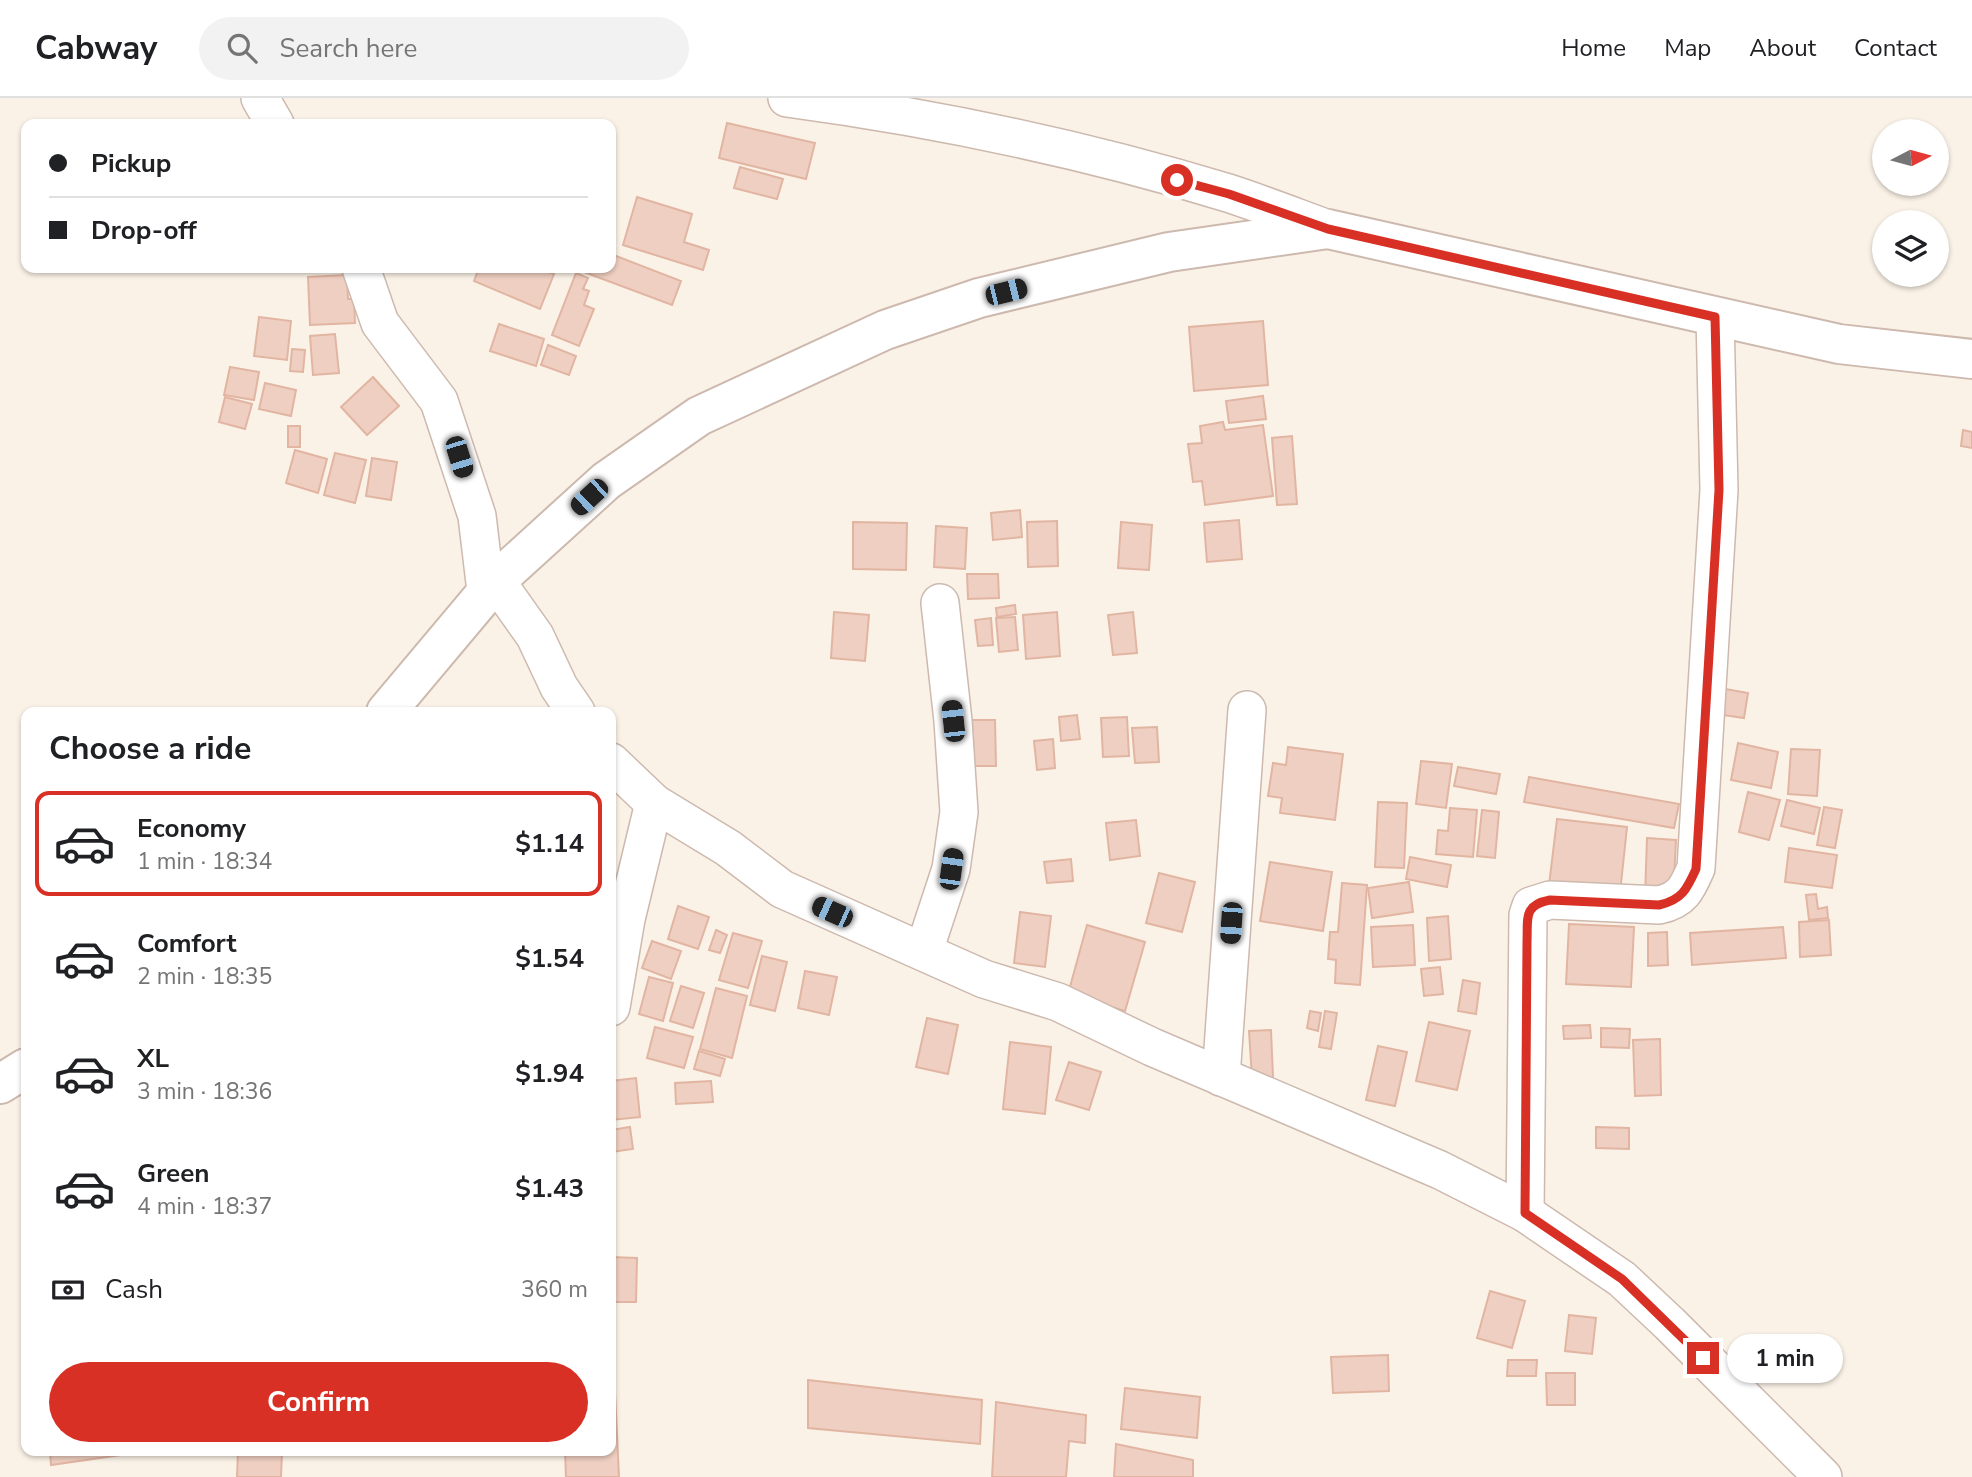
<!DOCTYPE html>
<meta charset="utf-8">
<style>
:root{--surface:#fff;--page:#f2f2f2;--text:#202124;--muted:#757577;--line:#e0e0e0;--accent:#d93025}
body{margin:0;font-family:"Nunito Sans",sans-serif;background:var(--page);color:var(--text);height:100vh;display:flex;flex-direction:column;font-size:26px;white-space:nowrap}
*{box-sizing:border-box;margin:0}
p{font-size:23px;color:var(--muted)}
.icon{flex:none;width:38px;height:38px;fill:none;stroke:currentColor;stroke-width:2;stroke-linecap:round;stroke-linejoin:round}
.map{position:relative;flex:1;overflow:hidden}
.sheet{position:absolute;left:21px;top:609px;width:595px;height:749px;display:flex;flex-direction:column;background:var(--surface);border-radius:14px;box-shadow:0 2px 5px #0004}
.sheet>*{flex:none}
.top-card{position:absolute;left:21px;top:21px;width:595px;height:154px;border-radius:14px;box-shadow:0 2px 5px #0004;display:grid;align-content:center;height:154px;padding:0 28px;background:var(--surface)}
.needle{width:46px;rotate:84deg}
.tools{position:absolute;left:1872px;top:21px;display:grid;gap:14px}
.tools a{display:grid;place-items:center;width:77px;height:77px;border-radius:50%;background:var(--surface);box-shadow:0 2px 5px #0004;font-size:35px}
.end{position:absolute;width:32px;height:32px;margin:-16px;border:9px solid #d93025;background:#fff;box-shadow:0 0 0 4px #fff}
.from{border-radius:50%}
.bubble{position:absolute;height:49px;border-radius:24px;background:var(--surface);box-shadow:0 2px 5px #0004;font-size:23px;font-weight:700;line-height:49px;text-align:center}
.car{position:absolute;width:21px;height:42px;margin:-21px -10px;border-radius:9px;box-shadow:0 0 5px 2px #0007;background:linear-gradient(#222 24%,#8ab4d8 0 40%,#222 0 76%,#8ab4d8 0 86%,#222 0)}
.top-card b{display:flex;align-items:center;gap:24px;height:66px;font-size:26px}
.top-card b+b{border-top:2px solid var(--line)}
.top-card i{width:18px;height:18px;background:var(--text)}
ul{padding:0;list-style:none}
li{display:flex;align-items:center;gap:21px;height:105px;margin:0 14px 10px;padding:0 14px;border:4px solid transparent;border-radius:14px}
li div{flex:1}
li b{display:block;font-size:26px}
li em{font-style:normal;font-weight:700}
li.selected{border-color:var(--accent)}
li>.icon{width:63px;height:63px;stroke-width:1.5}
h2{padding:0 28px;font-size:32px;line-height:84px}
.pay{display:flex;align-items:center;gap:18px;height:77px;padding:0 28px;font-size:26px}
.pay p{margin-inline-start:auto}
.button{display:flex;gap:14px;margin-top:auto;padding:14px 28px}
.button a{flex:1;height:80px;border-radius:42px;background:var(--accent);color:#fff;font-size:28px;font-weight:700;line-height:80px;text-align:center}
header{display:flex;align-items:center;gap:42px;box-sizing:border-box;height:98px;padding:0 35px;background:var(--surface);border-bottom:2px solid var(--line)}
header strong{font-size:33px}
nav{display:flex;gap:38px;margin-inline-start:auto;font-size:24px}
.search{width:490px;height:63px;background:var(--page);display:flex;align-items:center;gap:18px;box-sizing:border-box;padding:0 24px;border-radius:38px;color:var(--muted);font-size:26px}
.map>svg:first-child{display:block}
.building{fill:#efcfc1;stroke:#e1b5a2;stroke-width:2}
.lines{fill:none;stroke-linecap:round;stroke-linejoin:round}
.minor-casing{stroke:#cdb9ae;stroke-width:40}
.tertiary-casing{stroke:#cdb9ae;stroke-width:42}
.minor{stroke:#fff;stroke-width:37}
.tertiary{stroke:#fff;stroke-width:38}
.route{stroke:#d93025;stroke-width:9}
</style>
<header>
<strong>Cabway</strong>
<div class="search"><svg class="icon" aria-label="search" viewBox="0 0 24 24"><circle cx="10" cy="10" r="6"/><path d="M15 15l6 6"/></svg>Search here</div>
<nav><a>Home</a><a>Map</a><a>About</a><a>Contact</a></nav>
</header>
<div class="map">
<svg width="1972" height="1379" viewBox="0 0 1972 1379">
<rect width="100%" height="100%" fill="#fbf2e7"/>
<g class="building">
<path d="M727,25l88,20 -9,36 -87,-21z"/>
<path d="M740,69l43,12 -6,20 -43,-11z"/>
<path d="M637,99l55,17 -8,28 25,8 -6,20 -80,-25z"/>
<path d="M611,156l70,27 -9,24 -96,-36 35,-1z"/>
<path d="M479,170h59l16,6 -14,35 -66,-28z"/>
<path d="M576,175l12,5 -5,11 6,2 -5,14 10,4 -15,37 -27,-11z"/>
<path d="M347,177l1,24h6l1,24 -45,2 -2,-48z"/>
<path d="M259,219l32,4 -4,39 -33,-4z"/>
<path d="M1263,223l5,64 -74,6 -5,-64z"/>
<path d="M499,226l45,15 -8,27 -46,-15z"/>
<path d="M335,236l4,39 -26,2 -3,-39z"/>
<path d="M548,247l28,11 -7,19 -28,-10z"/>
<path d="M292,251l13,1 -2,22 -13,-1z"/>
<path d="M230,269l29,5 -5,28 -30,-5z"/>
<path d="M373,279l26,29 -32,29 -26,-28z"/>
<path d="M265,285l31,7 -5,26 -32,-7z"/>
<path d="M1263,298l3,23 -37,4 -3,-22z"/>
<path d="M225,299l27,7 -7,25 -26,-7z"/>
<path d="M1223,324l2,8 38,-5 10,71 -68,9 -3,-24 -9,1 -5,-38 14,-1 -2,-17z"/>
<rect x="288" y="328" width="12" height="21"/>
<path d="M1963,332l9,2v16l-11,-2z"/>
<path d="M1292,338l5,68 -20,1 -5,-67z"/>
<path d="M295,352l32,9 -9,34 -32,-10z"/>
<path d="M335,355l31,7 -11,43 -31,-8z"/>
<path d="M372,360l25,4 -6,38 -25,-4z"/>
<path d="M1020,412l2,27 -29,3 -2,-27z"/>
<path d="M1239,422l3,39 -35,3 -3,-39z"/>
<path d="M1057,423l1,45 -30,1 -1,-45z"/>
<path d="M853,424l54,1 -1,47 -53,-1z"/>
<path d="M1121,424l31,3 -3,45 -31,-2z"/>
<path d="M936,428l31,2 -2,41 -31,-2z"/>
<path d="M967,476h31l1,24 -31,1z"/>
<path d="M1015,507l1,9 -19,3 -1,-9z"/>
<path d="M834,514l35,3 -4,46 -34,-3z"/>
<path d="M1057,514l3,44 -34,3 -3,-44z"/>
<path d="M1133,514l4,41 -24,2 -5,-40z"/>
<path d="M1015,519l3,33 -19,2 -3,-34z"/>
<path d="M991,520l2,27 -15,1 -3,-26z"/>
<path d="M1720,590l28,5 -4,25 -28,-4z"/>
<path d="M1077,617l3,24 -19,2 -2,-24z"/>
<path d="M1127,619l2,39 -26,1 -2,-39z"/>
<path d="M972,622h23l1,46h-23z"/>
<path d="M1157,629l2,35 -24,1 -3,-35z"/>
<path d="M1053,641l2,29 -18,2 -3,-29z"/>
<path d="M1738,645l40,9 -7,36 -40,-8z"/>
<path d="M1288,649l55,7 -8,66 -55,-7 2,-15 -14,-2 5,-33 13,2z"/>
<path d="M1791,651l29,1 -3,46 -29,-2z"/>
<path d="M1421,663l31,3 -6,44 -30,-4z"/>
<path d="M1458,669l42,7 -4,20 -42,-8z"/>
<path d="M1529,679l150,27 -5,24 -150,-26z"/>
<path d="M1748,694l32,8 -11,40 -30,-8z"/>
<path d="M1787,702l33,8 -6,26 -33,-8z"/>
<path d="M1378,704l29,1 -3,65 -29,-1z"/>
<path d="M1824,709l18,3 -7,38 -18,-3z"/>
<path d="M1450,710l27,2 -4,47 -37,-3 2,-24 10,1z"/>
<path d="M1482,712l17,2 -4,46 -18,-2z"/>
<path d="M1557,721l70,8 -7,66 -71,-8z"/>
<path d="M1136,722l4,36 -30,4 -4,-37z"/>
<path d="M1647,740l29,2 -3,58 -28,-2z"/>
<path d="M1789,750l48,7 -5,33 -47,-6z"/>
<path d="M1410,759l41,8 -4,22 -41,-8z"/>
<path d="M1071,761l2,22 -26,2 -3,-21z"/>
<path d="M1270,764l62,10 -9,59 -63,-10z"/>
<path d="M1159,775l36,9 -13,50 -36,-9z"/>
<path d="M1409,784l4,30 -41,6 -4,-30z"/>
<path d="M1342,785l25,2 -7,100 -25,-2 1,-23 -8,-1 2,-27h8z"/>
<path d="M1816,796l2,15 9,-2 1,11 -19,2 -3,-25z"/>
<path d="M678,808l31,11 -11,32 -30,-10z"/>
<path d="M1020,814l31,4 -6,51 -31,-4z"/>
<path d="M1448,818l3,43 -22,2 -2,-43z"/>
<path d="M1829,822l2,35 -31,2 -1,-35z"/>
<path d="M1569,826l65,3 -3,60 -65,-3z"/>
<path d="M1087,827l58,17 -20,69 -57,-17z"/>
<path d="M1413,827l2,40 -42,2 -2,-40z"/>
<path d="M1783,829l3,31 -94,7 -2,-32z"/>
<path d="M716,832l11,5 -7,18 -11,-3z"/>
<path d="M1667,834l1,33 -20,1v-33z"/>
<path d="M733,835l29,8 -14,47 -29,-8z"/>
<path d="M652,843l29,10 -10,28 -29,-11z"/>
<path d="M762,858l25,6 -12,49 -25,-6z"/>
<path d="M1440,869l3,27 -19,2 -3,-27z"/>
<path d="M805,873l32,6 -8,38 -31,-7z"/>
<path d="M649,879l24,6 -10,38 -24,-7z"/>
<path d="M1463,882l17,3 -4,31 -18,-3z"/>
<path d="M681,888l23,7 -11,35 -23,-7z"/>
<path d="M716,890l31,8 -15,62 -32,-9z"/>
<path d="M1310,913l11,2 -3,18 -11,-3z"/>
<path d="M1325,913l12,2 -6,36 -12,-2z"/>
<path d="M927,920l31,7 -10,49 -32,-7z"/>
<path d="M1429,924l41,9 -13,59 -41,-9z"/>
<path d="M1590,927l1,13 -27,1 -1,-13z"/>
<path d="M655,929l38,10 -9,31 -37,-10z"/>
<path d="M1601,930l29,1 -1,19 -28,-1z"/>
<path d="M1271,932l2,47 -21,1 -3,-47z"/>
<path d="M1660,941l1,56 -26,1 -2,-56z"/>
<path d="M1010,944l41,5 -6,67 -42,-5z"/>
<path d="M1378,948l29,6 -12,54 -29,-6z"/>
<path d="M699,953l26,8 -5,17 -26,-7z"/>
<path d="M1069,964l32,10 -12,38 -33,-10z"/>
<path d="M636,980l4,39 -29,3v-39z"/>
<path d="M711,983l2,21 -37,2 -1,-21z"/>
<path d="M630,1029l3,22 -22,3v-22z"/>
<path d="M1596,1029l33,1v21l-33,-1z"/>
<path d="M611,1159l26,1 -1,44h-25z"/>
<path d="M1490,1193l35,10 -13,47 -35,-10z"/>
<path d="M1569,1217l27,3 -4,36 -27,-3z"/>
<path d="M1388,1257l1,36 -56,2 -2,-36z"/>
<path d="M1508,1262h29l-1,16h-29z"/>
<path d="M611,1273h3l5,106h-53l-1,-26h46z"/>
<path d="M1546,1275h29v32h-28z"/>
<path d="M808,1282l174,20 -2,44 -172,-16z"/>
<path d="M1125,1290l75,9 -3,41 -76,-9z"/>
<path d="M996,1304l90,13 -1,28 -16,-2 -3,36h-74z"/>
<path d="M1116,1346l77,16v17h-79z"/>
<path d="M50,1353h84l1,2 -84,12z"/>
<path d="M238,1353h44l-1,26h-44z"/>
</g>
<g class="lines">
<g class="minor-casing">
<g id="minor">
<path d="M260,0l15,26"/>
<path d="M787,0c149,20 297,51 441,95 34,11 67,24 100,36"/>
<path d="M361,170l19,55 59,78 38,115 9,75"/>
<path d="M496,483l39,55 24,51 17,25"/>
<path d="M611,664l43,41 74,45 54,41 202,90 74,23 94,45 288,123 85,43 97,66 48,45 153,153"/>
<path d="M924,853l27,-82 8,-57 -6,-91 -13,-118"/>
<path d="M611,909l15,-88 28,-116"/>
<path d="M1221,979l26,-367"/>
<path d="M1525,1115l3,-298 3,-9 19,-6 109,5c23,-5 28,-16 37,-37l23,-378 -4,-173"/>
</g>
</g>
<g class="tertiary-casing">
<g id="tertiary">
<path d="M386,614l110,-131 110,-100 93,-65 186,-86 94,-32 190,-46 159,-23 511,115 133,15"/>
<path d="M0,986l26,-16"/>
</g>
</g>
<use href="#minor" class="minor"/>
<use href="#tertiary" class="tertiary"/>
</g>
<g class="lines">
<path class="route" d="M1177,82l52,14 99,35 387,88 4,173 -23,379c-9,20 -14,31 -37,36l-109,-5c-27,5 -22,18 -23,42l-2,271 97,66 81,79"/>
</g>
</svg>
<div class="tools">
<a><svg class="needle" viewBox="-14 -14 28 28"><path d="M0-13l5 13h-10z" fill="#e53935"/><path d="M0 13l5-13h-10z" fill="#757577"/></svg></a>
<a><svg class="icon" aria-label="layers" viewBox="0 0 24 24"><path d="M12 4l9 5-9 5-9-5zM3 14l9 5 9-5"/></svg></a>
</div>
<i class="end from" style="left:1177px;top:82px"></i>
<i class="end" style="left:1703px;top:1260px"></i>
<div class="bubble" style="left:1727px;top:1236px;width:116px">1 min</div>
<i class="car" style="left:1006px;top:194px;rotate:76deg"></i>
<i class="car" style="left:459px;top:359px;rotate:163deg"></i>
<i class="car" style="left:589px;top:399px;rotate:227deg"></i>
<i class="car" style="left:953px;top:623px;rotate:354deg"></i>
<i class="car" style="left:951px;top:771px;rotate:8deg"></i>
<i class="car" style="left:832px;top:814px;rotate:294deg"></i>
<i class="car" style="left:1231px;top:825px;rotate:184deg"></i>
<div class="top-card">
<b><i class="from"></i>Pickup</b>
<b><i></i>Drop-off</b>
</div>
<section class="sheet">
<h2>Choose a ride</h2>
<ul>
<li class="selected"><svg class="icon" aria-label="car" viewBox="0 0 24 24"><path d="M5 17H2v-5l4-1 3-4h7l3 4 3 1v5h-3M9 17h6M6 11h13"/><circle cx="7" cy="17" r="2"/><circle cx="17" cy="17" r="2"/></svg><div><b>Economy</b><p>1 min · 18:34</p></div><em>$1.14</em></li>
<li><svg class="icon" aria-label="car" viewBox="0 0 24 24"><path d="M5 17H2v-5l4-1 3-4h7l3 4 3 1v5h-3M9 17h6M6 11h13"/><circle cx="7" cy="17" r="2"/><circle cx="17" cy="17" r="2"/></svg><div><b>Comfort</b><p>2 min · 18:35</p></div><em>$1.54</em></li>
<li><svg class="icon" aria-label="car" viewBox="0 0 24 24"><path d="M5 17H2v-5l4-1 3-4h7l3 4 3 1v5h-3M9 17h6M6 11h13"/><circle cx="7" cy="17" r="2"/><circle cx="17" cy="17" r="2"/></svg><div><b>XL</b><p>3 min · 18:36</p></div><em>$1.94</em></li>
<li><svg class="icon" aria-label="car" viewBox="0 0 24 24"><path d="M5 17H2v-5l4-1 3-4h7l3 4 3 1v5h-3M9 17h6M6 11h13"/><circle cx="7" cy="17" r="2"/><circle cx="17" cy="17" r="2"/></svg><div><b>Green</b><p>4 min · 18:37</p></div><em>$1.43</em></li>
</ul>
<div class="pay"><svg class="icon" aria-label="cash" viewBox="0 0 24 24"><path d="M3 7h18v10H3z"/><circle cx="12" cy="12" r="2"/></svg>Cash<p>360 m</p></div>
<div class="button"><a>Confirm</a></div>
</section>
</div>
